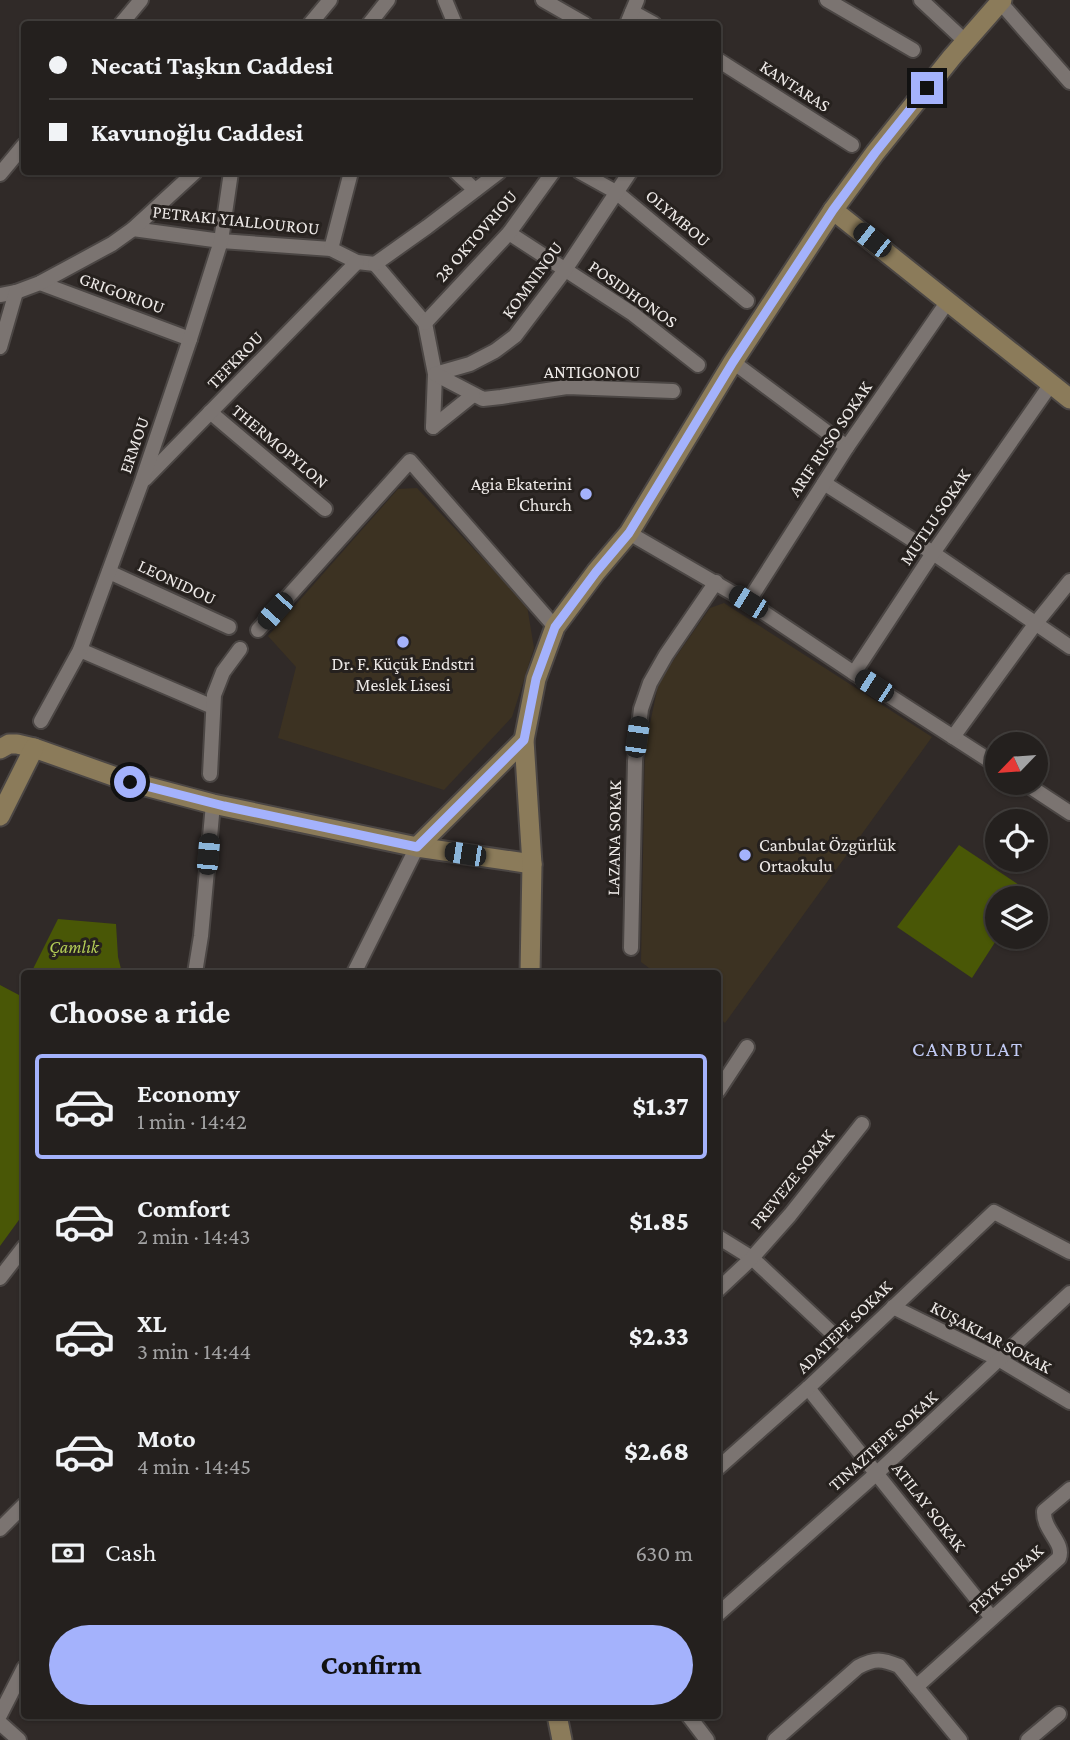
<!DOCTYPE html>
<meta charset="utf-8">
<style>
:root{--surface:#24201e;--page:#302d2b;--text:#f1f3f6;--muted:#a3a3a4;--line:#413e3c;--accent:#a4b2fc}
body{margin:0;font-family:"Crimson Pro",serif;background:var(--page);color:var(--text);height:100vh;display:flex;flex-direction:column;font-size:26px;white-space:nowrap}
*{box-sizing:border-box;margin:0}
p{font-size:23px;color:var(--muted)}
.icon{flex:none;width:38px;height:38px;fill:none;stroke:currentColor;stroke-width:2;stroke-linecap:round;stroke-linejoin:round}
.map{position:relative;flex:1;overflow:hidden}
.panel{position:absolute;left:21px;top:970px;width:700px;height:749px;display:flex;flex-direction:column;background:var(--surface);border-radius:7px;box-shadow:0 2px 5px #0004,0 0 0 2px var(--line)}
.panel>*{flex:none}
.hud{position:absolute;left:21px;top:21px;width:700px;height:154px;border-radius:7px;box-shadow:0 2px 5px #0004,0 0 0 2px var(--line);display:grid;align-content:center;height:154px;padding:0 28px;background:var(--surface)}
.needle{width:46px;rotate:245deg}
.fabs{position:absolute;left:985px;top:732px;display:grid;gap:14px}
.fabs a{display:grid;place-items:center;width:63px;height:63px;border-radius:50%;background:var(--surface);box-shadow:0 2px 5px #0004,0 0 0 2px var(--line);font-size:35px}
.end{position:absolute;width:32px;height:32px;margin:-16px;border:9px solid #a4b2fc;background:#111;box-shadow:0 0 0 4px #111}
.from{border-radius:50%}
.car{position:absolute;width:21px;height:42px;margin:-21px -10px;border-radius:9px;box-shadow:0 0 5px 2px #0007;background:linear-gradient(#222 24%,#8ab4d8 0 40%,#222 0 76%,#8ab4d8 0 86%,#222 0)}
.hud b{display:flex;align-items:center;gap:24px;height:66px;font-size:26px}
.hud b+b{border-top:2px solid var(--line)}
.hud i{width:18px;height:18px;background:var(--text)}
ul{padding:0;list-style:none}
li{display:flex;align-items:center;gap:21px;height:105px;margin:0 14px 10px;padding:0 14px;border:4px solid transparent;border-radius:7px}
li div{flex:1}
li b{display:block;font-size:26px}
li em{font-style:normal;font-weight:800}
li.on{border-color:var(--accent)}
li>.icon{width:63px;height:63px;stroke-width:1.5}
h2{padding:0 28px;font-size:32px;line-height:84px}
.pay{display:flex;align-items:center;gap:18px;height:77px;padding:0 28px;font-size:26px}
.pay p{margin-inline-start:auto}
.primary-button{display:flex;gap:14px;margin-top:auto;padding:14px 28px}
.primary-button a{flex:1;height:80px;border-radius:42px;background:var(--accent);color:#111;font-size:28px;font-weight:800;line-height:80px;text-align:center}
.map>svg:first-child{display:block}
.education{fill:#3c3222}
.green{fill:#495706}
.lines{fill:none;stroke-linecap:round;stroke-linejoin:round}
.street-casing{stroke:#4b4644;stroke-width:18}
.secondary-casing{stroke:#4b4644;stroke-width:23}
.street{stroke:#7b7471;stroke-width:14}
.secondary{stroke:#8b7b5a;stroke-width:19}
.route{stroke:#a4b2fc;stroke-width:9}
.poi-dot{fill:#a4b2fc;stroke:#26211e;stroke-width:2.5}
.labels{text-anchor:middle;stroke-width:6;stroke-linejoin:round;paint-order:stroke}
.street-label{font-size:18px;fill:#ede9e7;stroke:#26211e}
.poi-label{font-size:18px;fill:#ede9e7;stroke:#26211e;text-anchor:end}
.park-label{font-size:18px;font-style:italic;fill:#b4ce57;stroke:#26211e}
.quarter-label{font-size:21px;letter-spacing:2px;fill:#c1caf4;stroke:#26211e}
</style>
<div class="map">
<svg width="1070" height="1740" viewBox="0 0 1070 1740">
<rect width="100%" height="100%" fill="#302a28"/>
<g class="education">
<path d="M417,488l110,118 7,42 -22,69 -68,73 -166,-52 18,-71 -28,-31 130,-147z"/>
<path d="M724,603l208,134 -207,286 -7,-6v-44h-62l-15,-11 4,-215 14,-66 51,-73z"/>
</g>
<g class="green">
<path d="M959,845l69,46 -4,7h-26v38h1l-27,42 -75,-51z"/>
<path d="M58,919l58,5 2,33 4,16h-91z"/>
<path d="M0,985l19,10 5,-9v227l-24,33z"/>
</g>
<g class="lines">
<g class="street-casing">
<g id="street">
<path d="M445,0l10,24"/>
<path d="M543,0l42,24"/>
<path d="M827,0l86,50"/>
<path d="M921,0l44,41"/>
<path d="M1000,2l70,80"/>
<path d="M632,12l22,12"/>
<path d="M121,24l20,-24"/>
<path d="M310,24l20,-24"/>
<path d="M369,24l19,-24"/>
<path d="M627,24l10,-24"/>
<path d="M718,60l134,85"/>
<path d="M456,172l19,18"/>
<path d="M580,172l36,20 131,109"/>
<path d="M0,174l24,-29"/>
<path d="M133,229l88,12 110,8 26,13 18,2"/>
<path d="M509,233l124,81 65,51"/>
<path d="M331,249l20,-77"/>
<path d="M375,264l50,59 10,51 -2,53"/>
<path d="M375,264l52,-37 72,-55"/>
<path d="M40,283l150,56"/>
<path d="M0,295l16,-3 24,-9 72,-39 21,-15 62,-57"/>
<path d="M425,323l84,-90 44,-61"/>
<path d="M0,347l16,-55"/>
<path d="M733,362l114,85"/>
<path d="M435,374l35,-10 25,-13 20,-15 50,-66 65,-98"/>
<path d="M435,374l48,25 18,-2 66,-10 106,4"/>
<path d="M210,412l115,97"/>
<path d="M433,427l40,-32"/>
<path d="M145,479l212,-217"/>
<path d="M824,483l109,70 137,94"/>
<path d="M629,533l119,69 106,71 144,93"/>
<path d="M109,572l120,55"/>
<path d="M748,602l99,-155 101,-146"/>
<path d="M258,630l152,-169 145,166"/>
<path d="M80,650l133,57"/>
<path d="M854,673l79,-120 118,-169"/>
<path d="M41,721l39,-71 61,-166 49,-145 31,-98 10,-69"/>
<path d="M953,737l83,-114 34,-42"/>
<path d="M210,774l4,-79 9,-23 17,-23"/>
<path d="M1023,782l47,31"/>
<path d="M631,948l4,-187 6,-52 9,-26 16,-28 50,-73"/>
<path d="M195,973l6,-37 12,-132"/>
<path d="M354,973l63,-126"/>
<path d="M718,1091l29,-44"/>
<path d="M718,1237l34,21 97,91"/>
<path d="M0,1278l24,-31"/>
<path d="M718,1290l34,-32 38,-43 72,-91"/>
<path d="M893,1307l107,53 70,42"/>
<path d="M808,1388l184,230"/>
<path d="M718,1468l90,-80 186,-176 76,40"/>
<path d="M0,1529l24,-24"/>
<path d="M718,1614l159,-141 193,-180"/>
<path d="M916,1687l143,-129c6,-16 -16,-27 -15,-47l26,-22"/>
<path d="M0,1715l24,-47"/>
<path d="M688,1715l19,25"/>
<path d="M0,1723l19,17"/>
<path d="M775,1740l83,-73c17,-9 24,-8 41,-1l61,74"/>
<path d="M1028,1740l31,-26"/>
</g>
</g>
<g class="secondary-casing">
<g id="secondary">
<path d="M833,210l237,189"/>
<path d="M0,749l9,-5h8l17,4 96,34 83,22 204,43 115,17"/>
<path d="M0,816l34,-68"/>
<path d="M417,847l107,-107"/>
<path d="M530,973l2,-109 -8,-124 12,-61 19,-52 41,-55 33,-39 104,-171 100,-152 42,-57 77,-96 50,-57"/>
<path d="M557,1715l5,25"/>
</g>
</g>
<use href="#street" class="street"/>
<use href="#secondary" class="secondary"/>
</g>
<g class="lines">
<path class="route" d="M130,782l94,24 193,41 107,-107 12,-61 19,-52 41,-55 33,-39 104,-171 100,-152 42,-57 52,-65"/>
</g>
<g class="poi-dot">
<circle cx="586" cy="494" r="7"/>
<circle cx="403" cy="642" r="7"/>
<circle cx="745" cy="855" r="7"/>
</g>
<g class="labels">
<g class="street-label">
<text transform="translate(795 86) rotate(33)" y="6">KANTARAS</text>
<text transform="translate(678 218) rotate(40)" y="6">OLYMBOU</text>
<text transform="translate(236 220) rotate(6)" y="6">PETRAKI YIALLOUROU</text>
<text transform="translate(476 236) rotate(-49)" y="6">28 OKTOVRIOU</text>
<text transform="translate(532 280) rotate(-54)" y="6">KOMNINOU</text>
<text transform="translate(122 293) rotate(20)" y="6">GRIGORIOU</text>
<text transform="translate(633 294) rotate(35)" y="6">POSIDHONOS</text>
<text transform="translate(235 360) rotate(-46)" y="6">TEFKROU</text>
<text x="592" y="378">ANTIGONOU</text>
<text transform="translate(830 439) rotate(-56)" y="6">ARIF RUSO SOKAK</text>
<text transform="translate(134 445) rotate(-71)" y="6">ERMOU</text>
<text transform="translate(280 446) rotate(40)" y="6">THERMOPYLON</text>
<text transform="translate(935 517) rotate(-56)" y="6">MUTLU SOKAK</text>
<text transform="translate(177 582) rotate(25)" y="6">LEONIDOU</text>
<text transform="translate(614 838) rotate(-89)" y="6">LAZANA SOKAK</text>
<text transform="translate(792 1179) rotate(-51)" y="6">PREVEZE SOKAK</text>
<text transform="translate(844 1327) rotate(-44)" y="6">ADATEPE SOKAK</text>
<text transform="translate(991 1337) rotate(28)" y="6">KUŞAKLAR SOKAK</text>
<text transform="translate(883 1441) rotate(-42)" y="6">TINAZTEPE SOKAK</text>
<text transform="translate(929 1507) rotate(52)" y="6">ATILAY SOKAK</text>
<text transform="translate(1006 1579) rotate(-42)" y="6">PEYK SOKAK</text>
</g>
<g class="poi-label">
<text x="572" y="490">Agia Ekaterini<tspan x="572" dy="21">Church</tspan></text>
<text x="403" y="670" text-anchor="middle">Dr. F. Küçük Endstri<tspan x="403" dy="21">Meslek Lisesi</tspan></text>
<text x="759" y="851" text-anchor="start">Canbulat Özgürlük<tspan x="759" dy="21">Ortaokulu</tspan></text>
</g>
<g class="park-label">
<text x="74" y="953">Çamlık</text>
</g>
<g class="quarter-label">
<text x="968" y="1056">CANBULAT</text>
</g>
</g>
</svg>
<div class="fabs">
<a><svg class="needle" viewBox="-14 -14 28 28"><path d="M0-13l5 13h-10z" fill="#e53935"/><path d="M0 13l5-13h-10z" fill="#a3a3a4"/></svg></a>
<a><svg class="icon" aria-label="locate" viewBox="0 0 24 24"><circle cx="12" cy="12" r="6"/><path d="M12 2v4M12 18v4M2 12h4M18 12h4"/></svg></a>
<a><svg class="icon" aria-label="layers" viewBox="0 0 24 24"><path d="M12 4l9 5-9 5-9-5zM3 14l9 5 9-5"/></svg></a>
</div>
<i class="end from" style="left:130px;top:782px"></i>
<i class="end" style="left:927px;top:88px"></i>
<i class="car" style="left:872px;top:240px;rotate:308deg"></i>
<i class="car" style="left:748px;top:602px;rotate:302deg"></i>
<i class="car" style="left:275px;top:611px;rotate:222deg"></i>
<i class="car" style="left:874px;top:686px;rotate:303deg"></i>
<i class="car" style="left:637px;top:737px;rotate:8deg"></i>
<i class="car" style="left:208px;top:854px;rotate:5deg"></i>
<i class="car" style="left:465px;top:854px;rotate:279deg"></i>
<div class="hud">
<b><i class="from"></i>Necati Taşkın Caddesi</b>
<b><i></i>Kavunoğlu Caddesi</b>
</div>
<section class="panel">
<h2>Choose a ride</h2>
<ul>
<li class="on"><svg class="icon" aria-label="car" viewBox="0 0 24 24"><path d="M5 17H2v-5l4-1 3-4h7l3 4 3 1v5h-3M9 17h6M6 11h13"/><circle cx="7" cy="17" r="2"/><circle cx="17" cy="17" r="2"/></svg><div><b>Economy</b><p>1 min · 14:42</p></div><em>$1.37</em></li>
<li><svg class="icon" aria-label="car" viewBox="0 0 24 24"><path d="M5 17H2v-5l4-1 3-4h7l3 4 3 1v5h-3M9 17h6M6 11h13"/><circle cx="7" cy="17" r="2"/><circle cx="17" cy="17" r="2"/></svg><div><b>Comfort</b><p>2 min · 14:43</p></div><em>$1.85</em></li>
<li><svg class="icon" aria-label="car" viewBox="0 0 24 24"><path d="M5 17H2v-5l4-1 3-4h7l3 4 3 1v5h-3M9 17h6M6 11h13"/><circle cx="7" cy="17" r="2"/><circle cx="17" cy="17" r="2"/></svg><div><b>XL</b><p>3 min · 14:44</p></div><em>$2.33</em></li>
<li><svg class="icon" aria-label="car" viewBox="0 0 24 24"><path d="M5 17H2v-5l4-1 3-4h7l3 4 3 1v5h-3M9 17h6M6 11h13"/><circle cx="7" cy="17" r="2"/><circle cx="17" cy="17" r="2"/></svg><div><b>Moto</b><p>4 min · 14:45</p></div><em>$2.68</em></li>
</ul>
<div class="pay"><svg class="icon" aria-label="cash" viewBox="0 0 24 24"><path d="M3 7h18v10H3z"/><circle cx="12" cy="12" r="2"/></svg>Cash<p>630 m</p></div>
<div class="primary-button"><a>Confirm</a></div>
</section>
</div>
